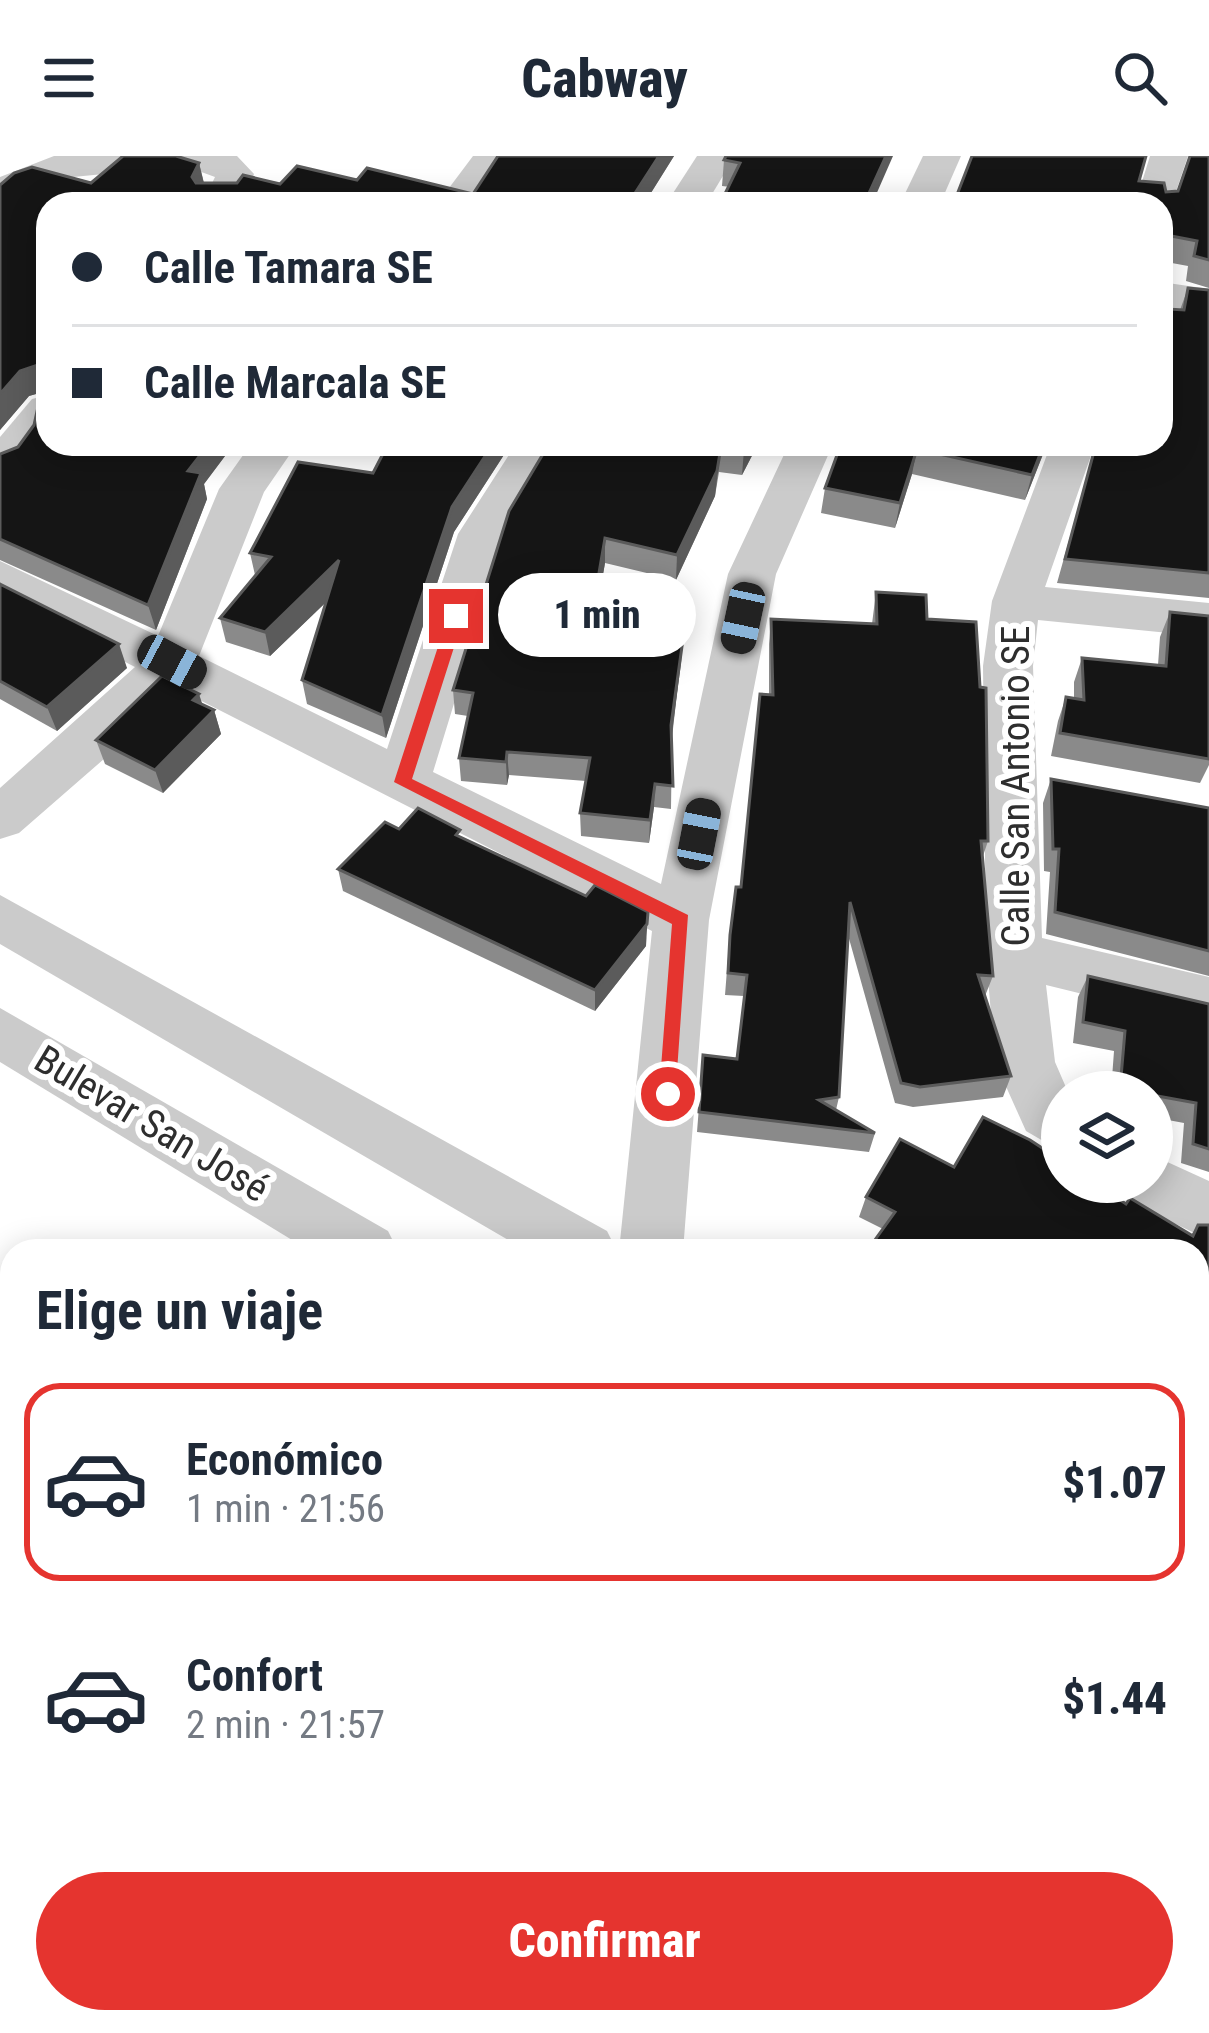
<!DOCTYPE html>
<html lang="es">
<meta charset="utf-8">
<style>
:root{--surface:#fff;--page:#f6f6f7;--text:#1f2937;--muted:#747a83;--line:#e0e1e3;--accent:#e5342f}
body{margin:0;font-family:"Roboto Condensed",sans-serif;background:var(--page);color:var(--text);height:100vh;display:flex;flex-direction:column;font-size:45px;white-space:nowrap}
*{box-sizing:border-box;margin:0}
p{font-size:39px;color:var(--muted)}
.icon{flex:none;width:66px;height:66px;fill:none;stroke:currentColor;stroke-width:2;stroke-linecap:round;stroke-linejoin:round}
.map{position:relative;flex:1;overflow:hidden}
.details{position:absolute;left:0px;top:1083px;width:1209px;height:795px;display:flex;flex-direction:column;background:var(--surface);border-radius:36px 36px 0 0;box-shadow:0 6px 30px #0003}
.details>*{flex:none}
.hud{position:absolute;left:36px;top:36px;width:1137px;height:264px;border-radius:36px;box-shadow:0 6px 30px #0003;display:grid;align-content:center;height:264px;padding:0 36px;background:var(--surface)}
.controls{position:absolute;left:1041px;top:915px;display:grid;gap:24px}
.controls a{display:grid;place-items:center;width:132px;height:132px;border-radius:50%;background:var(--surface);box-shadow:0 6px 30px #0003;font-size:60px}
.end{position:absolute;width:54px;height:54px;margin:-27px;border:15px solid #e5342f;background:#fff;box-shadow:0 0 0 6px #fff}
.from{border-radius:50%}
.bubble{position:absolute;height:84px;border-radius:42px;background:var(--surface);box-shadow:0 6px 30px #0003;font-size:39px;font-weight:800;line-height:84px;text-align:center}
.car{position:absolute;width:36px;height:72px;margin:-36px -18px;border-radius:15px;box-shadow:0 0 9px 3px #0007;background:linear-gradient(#222 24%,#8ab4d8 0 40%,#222 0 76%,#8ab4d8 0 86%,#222 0)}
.hud b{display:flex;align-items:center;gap:42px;height:114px;font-size:45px}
.hud b+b{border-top:3px solid var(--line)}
.hud i{width:30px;height:30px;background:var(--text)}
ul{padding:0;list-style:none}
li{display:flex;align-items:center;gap:36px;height:198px;margin:0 24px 18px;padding:0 12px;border:6px solid transparent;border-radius:36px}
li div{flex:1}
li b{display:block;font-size:45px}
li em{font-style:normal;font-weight:800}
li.active{border-color:var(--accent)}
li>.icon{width:108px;height:108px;stroke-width:1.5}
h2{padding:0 36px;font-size:54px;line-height:144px}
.cta{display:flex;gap:24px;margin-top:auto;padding:24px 36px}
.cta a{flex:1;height:138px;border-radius:72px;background:var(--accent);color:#fff;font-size:48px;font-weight:800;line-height:138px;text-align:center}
header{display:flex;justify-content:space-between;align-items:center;height:156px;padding:0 36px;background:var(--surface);font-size:54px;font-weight:800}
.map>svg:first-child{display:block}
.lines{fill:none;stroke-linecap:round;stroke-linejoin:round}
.minor{fill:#cbcbcb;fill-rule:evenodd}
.wall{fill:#8a8a8a}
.shaded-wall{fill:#5b5b5b}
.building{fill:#151515;stroke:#5b5b5b;stroke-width:3}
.route{fill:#e5342f}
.labels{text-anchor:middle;stroke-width:12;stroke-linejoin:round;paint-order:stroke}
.street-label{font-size:39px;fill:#2e2e2e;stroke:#fff}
</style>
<header><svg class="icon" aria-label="menu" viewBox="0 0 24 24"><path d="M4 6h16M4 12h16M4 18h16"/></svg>Cabway<svg class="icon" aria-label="search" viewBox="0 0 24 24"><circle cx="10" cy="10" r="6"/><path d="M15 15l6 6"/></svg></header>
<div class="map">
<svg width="1209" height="1877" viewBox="0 0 1209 1877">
<rect width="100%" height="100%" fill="#fff"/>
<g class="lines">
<g class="minor">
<path d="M54,0h183l17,18 -12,30h-40l13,-27 -30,-11 -122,12 -63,25v-26z"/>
<path d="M473,0h39l-35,48h-40z"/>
<path d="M697,0h38l-29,48h-40z"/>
<path d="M923,0h38l-21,48h-40z"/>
<path d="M1150,0h38l-19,56 -8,2v-10h-26z"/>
<path d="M1161,126l48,7v24l-48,-7z"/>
<path d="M48,239c0,37 -7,75 -48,86v-44l32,-38z"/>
<path d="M251,288h46l-33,48 -65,164 188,93 71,-215 58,-90h44l-54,90 -73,238 228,112 67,-310 61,-130h44l-57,130 -67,346 -26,331h-64l33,-320 -476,-243 -56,57 -101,88 -19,6v-51l135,-121 -135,-69v-37l158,75 61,-147z"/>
<path d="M1051,288h44l-50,143 164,16v34l-171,-17 -5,46 9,272 167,39v48l-163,-40 9,77 13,30h-6v60l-36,-21 -31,-69 -9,-108 -3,-288 9,-65z"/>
<path d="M0,739l607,336 10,20h-90l-527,-307z"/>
<path d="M0,852l388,223 10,20h-88l-310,-189z"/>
<path d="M1152,999l57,26v59l-81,-39 -9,-19h33z"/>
<path d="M1197,1413l12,5v74l-12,-5z"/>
<path d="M1197,1562l12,5v78l-12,-5z"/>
</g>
</g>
<g class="wall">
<path d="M123,0h53l23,7 5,20h33l6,-8 37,9 17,-18 60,14 10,-12 106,26 25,-38h176l-30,48h-596v240h186l-30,40 3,15 -51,131 -156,-70v-106l18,-7 16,-22 8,-33 -13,4 -29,34v-245l14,-12 18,-6 59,16z"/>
<path d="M726,0l146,48 -150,-18 2,-26z"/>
<path d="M1209,0v132l-23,-7 2,-15 -27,-5v-57h-207l1,-4 184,-19 27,11 12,-1z"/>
<path d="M1188,132l21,2v308l-152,-15 39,-139 66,-113 7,-22 11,1z"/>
<path d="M388,288h123l-57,88 -68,206 -79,-34 -5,-24 24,-78 -56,54 -44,-14 -6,-24 35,-43 -5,-22 123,-80z"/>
<path d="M549,288h209l-16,31 -23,-3 -4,24 -39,84 -71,-17 -12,68 90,8 -11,99 -1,71 -17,-2 -5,36 -68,-7 -1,-23 6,-32 -77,-6 -2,10 -46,-4 -2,-23 9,-42 -13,-2 -2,-24z"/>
<path d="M841,288h206l-22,56 -113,-26 -17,54 -74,-15 4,-25z"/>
<path d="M0,428l127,84 -70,63 -57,-32z"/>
<path d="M876,436l51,27 61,222 -6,18 11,117 -8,20 26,80 -8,21 -90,10 -18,-4 -47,-168 -9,162 -3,13 39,23 -6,19 -172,-20 6,-77 34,4 7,-63 -19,-1 3,-38 13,-70 28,-192v-51l2,-25 101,5z"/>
<path d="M1170,456l39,4v149l-9,18 -149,-27 7,-35 8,-24 8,2v-17l8,-24 76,7 2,-28z"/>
<path d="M203,549l11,5 7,24 -58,59 -58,-29 -9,-24z"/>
<path d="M1051,623l158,29v168l-163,-42 4,-62 -6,-1 -1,-68z"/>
<path d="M399,673l61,8 186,109 -51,65 -252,-120 -5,-22z"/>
<path d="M1088,820l121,28v168l-28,-9 3,-40 -32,-6v-25h-41l3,-41 -41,-8 5,-46z"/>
<path d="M954,1011l172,37 65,31 7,-10h11v317l-12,-7v-284l-314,-22 -24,-12 7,-20z"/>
<path d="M1209,1704v42l-12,-7z"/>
<path d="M867,1866h71v11h-72z"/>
</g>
<g class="shaded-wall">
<path d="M659,0h15l-30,48h-16z"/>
<path d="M886,0h7l-21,48h-8z"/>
<path d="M199,7l6,25 -7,14 -6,-25z"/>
<path d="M38,209l9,26 -18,5 -29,34v-36l20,-23z"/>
<path d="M209,288h25l-30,40 3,15 -51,131 -8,-25 40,-134z"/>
<path d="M493,288h18l-57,88 -68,206 -4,-23 70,-208z"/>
<path d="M747,288h11l-16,31 2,-25z"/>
<path d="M1044,288h3l-22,56 7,-25z"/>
<path d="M721,291l-6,49 -39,84 1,-25z"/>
<path d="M917,293l-5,25 -17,54 5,-25z"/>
<path d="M605,382v25l-16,92v-24z"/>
<path d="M339,404l5,25 -74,71 -5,-24z"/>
<path d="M683,483l-2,24 -11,86 1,-24z"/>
<path d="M119,488l8,24 -70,63 -10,-24z"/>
<path d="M199,538l8,24 7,-8 7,24 -58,59 -8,-23 38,-70z"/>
<path d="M507,596l2,23 -2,10 -1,-23z"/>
<path d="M655,628l-1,23 -5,36 1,-23z"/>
<path d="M648,756l-2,34 -51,65v-21z"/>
</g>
<g class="building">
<path d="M123,0h53l23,7 -7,14 4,6h41l6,-8 37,9 17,-18 60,14 10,-12 106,26 25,-38h161l-31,48h-580v240h161l-21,27 13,2 -53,132 -148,-66v-85l18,-7 16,-22 9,-41 -5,-19 -18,6 -20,23v-209l14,-12 18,-6 59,16z"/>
<path d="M726,0h160l-22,48h-144l20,-41 -16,-3z"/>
<path d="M972,0h174l-7,25 25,2 2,9 12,-1 12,-35h19v104l-15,-4 3,-15 -36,-7v-30h-186l-20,-4z"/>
<path d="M1188,132l21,2v283l-144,-14 31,-115h65v-113l9,1 -1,-23 15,1z"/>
<path d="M388,288h105l-41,63 -70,208 -80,-35 37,-120 -74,72 -45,-14 51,-61 -21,-4 48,-91 75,11z"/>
<path d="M549,288h198l-3,6 -23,-3 -4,24 -40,84 -72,-17 -16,93 94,8 -12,86 2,61 -18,-2 -5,36 -70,-7 10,-55 -83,-6 -1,10 -47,-4 14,-65 -20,-3 56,-179z"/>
<path d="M841,288h203l-12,31 -115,-26 -17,54 -75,-15z"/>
<path d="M0,428l119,60 -72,63 -47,-26z"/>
<path d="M876,436l50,3 1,24 49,3 4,65 6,1 2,153h-7l12,135 -15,-1 33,101 -91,11 -19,-4 -51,-181 -11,195 -20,3 56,33 -176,-21 4,-57 34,4 10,-84 -19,-2 2,-38 6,-48h5l19,-193 13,1 -2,-76 106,5z"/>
<path d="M1170,456l39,4v143l-149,-26 6,-36 18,3 -2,-42 84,8z"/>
<path d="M162,520l37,18 -6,6 21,10 -59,60 -59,-30z"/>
<path d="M1051,623l158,29v143l-154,-39 4,-63h-6z"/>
<path d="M418,652l42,22 -4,5 130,61 9,-11 53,27 -1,12 -52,66 -257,-121 47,-47 14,7z"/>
<path d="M1088,820l121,28v145l-16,-5 3,-41 -44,-8v-3l-32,-3 5,-58 -42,-9z"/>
<path d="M983,961l47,23 32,21v21h32l32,22 4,-6 63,38 5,-11h11v294l-12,-7v-261h-330l28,-39 -29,-15 34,-58 54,28z"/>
<path d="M875,1866h63v11h-64z"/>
</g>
<path class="route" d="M456,455l8,5 -52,163 276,136 -13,185 -7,2 -9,-8 13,-170 -278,-142 54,-166z"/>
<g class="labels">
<g class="street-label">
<text transform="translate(1015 630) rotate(-90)" y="14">Calle San Antonio SE</text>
<text transform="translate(152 967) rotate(31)" y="14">Bulevar San José</text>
</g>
</g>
</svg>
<div class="controls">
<a><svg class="icon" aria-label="layers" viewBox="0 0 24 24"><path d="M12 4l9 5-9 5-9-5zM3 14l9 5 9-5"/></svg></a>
</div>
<i class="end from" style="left:668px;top:938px"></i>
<i class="end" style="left:456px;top:460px"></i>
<div class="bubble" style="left:498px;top:417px;width:198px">1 min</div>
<i class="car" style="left:743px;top:462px;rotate:192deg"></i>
<i class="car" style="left:172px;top:506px;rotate:118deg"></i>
<i class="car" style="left:699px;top:678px;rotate:11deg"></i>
<div class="hud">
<b><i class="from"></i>Calle Tamara SE</b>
<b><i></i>Calle Marcala SE</b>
</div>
<section class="details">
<h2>Elige un viaje</h2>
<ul>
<li class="active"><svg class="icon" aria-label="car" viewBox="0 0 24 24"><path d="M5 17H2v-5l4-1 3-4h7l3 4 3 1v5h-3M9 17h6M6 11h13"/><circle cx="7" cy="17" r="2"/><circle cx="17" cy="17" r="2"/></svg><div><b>Económico</b><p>1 min · 21:56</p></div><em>$1.07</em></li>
<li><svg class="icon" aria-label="car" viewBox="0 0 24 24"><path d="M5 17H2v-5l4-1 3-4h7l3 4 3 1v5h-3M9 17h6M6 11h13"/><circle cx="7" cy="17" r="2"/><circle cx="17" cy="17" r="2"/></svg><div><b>Confort</b><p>2 min · 21:57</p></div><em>$1.44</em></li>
</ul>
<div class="cta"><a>Confirmar</a></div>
</section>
</div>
